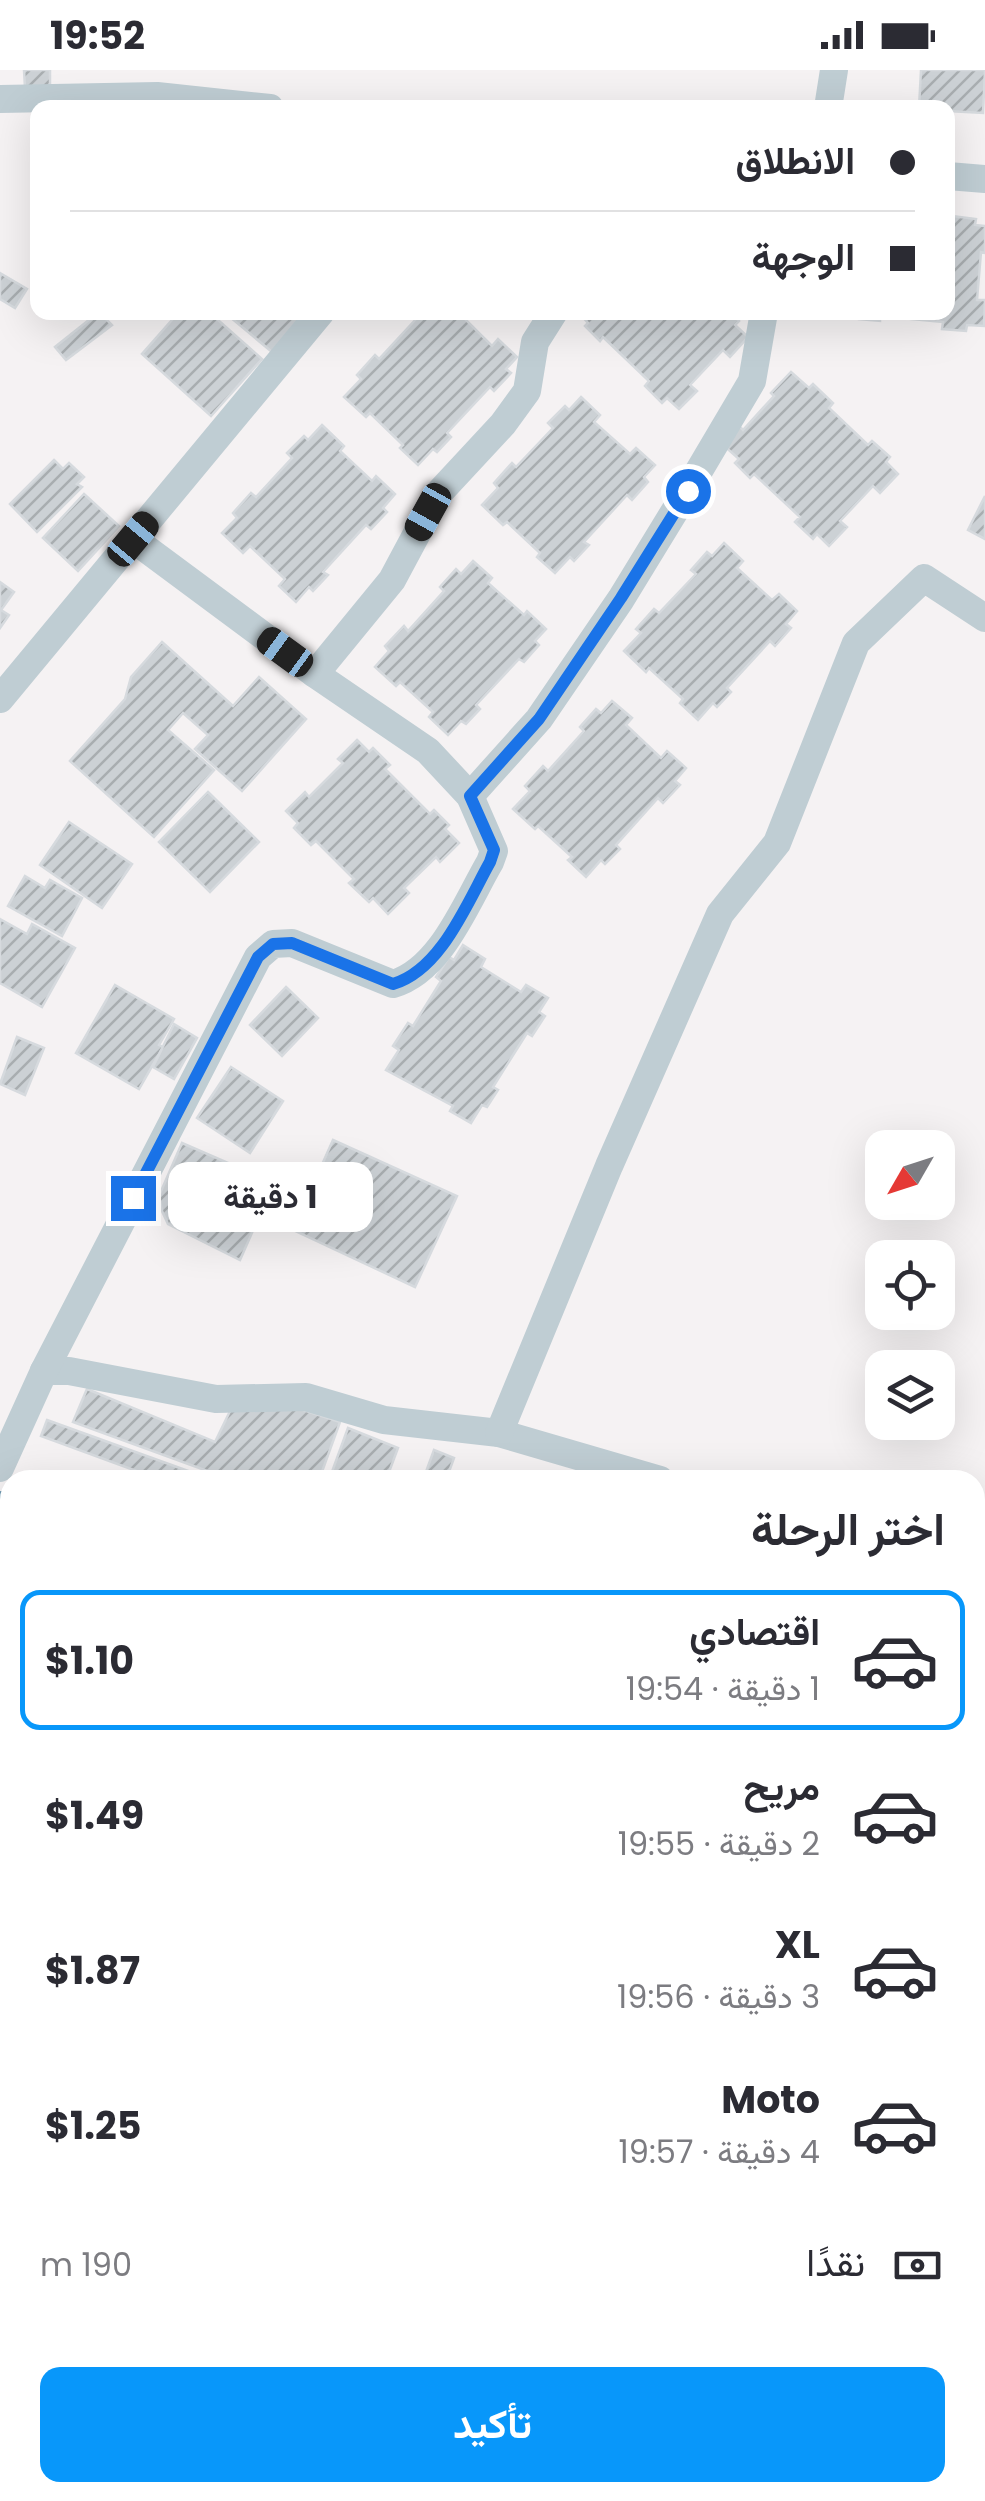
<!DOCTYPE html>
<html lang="ar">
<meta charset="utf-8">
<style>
:root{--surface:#fff;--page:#f2f2f3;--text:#2b2b33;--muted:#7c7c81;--line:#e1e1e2;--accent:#0897fa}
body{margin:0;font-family:Poppins,Vazirmatn,sans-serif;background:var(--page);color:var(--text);direction:rtl;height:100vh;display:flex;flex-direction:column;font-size:38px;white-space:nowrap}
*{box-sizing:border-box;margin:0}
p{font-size:32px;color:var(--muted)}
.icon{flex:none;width:55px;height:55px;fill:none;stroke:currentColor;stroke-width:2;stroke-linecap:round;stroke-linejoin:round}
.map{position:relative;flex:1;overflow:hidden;direction:ltr}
.side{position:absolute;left:0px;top:1400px;width:985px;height:1032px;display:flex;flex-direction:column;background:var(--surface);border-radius:30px 30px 0 0;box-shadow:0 10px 40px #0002;direction:rtl}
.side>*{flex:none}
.top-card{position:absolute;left:30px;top:30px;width:925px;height:220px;border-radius:20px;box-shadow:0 10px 40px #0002;direction:rtl;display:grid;align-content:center;height:220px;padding:0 40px;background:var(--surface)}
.needle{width:65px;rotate:231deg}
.buttons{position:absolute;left:865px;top:1060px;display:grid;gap:20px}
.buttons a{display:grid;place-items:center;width:90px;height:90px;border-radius:20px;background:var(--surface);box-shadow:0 10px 40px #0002;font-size:50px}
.end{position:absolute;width:45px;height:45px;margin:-22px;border:12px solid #1a73e8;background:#fff;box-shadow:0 0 0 5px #fff}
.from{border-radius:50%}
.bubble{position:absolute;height:70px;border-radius:20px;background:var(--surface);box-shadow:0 10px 40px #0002;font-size:32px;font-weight:700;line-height:70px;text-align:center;direction:rtl}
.car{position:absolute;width:30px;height:60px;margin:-30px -15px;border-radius:12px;box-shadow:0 0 8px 2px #0007;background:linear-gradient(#222 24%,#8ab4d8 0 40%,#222 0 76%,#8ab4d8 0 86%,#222 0)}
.top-card b{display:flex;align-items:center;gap:35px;height:95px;font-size:38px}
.top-card b+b{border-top:2px solid var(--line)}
.top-card i{width:25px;height:25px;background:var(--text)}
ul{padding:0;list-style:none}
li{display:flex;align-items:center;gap:30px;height:140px;margin:0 20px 15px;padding:0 20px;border:5px solid transparent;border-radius:20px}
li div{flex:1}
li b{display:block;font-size:38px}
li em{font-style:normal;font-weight:700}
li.current{border-color:var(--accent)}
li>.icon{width:90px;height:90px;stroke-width:1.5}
h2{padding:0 40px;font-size:45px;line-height:120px}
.pay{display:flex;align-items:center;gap:25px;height:110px;padding:0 40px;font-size:38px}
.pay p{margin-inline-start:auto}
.primary-button{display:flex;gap:20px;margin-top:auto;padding:20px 40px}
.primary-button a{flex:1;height:115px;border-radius:20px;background:var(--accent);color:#fff;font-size:40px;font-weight:700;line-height:115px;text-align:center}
.status{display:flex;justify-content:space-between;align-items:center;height:70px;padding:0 50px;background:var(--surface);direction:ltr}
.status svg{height:28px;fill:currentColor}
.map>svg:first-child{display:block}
.building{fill:url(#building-hatch);stroke:#d6dade;stroke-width:2.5}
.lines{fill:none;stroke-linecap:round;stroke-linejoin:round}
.trunk-casing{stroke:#719ab2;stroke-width:50}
.minor{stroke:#bfcdd3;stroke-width:28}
.trunk{stroke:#9bbbcc;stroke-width:45}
.route{stroke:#1a73e8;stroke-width:12}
</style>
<div class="status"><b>19:52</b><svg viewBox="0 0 49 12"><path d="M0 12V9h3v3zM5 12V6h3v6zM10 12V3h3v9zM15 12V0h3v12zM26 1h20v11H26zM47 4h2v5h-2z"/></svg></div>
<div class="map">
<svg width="985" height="2431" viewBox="0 0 985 2431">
<defs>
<pattern id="building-hatch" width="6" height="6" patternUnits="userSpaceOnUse" patternTransform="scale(2.5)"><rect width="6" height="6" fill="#ccd1d5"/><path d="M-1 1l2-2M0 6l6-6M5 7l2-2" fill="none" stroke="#a8adb0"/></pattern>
</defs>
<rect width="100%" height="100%" fill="#f5f2f3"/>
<g class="building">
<path d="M24,0h26v17l-25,1z"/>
<path d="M921,0h64l-2,43 -35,-2v-3h-29z"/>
<path d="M952,146l24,3 -1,6 10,1v27l-4,-1 -4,48h8l-1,26 -17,-1 -1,6 -24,-2 1,-7 -63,-6v5l-21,-2v-5l-13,-2h102v-89h3z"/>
<path d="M0,203l27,16 -12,19 -15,-9z"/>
<path d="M99,242l13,13 -46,35 -11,-13z"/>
<path d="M179,242h30l53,47 -51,57 -69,-62z"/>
<path d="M224,242h91l-37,45z"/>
<path d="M413,242h45l34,34 6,-7 19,18 -11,12 5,4 -17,18 -4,-4 -43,46 4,4 -14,15 -4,-3 -15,16 -18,-17 3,-3 -33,-32 -4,4 -22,-20 17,-18 -4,-4 18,-20 4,4 37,-40 -5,-4z"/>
<path d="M578,242h152l9,9 -4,4 13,12 -18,20 -7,-7 -33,35 7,6 -18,18 -12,-11 -5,5 -17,-17 4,-5 -46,-44 -3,4 -15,-15 3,-3z"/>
<path d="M791,302l18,16 4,-4 20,19 -4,5 39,37 4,-4 18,16 -4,5 12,12 -18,19 -7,-7 -33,35 7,6 -18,19 -12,-12 -4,5 -18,-17 5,-5 -46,-43 -4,4 -15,-15 4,-4 -17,-15 17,-18 4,4 31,-34 -3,-3z"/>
<path d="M581,327l19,18 -6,7 36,32 6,-6 19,17 -11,12 4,5 -16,18 -5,-5 -43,47 5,3 -15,16 -4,-4 -15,16 -18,-16 3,-4 -33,-31 -4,3 -21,-20 16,-17 -4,-5 18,-20 4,4 37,-39 -5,-5 17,-17 4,4z"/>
<path d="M322,355l22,21 -4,5 32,30 4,-5 19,18 -12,14 4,4 -16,17 -5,-4 -43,47 5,3 -15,16 -4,-4 -13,15 -17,-16 6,-7 -35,-33 -7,7 -21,-20 15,-15 -4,-5 18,-20 5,4 36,-39 -5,-5 17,-17 4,4z"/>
<path d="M54,390l9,9 6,-6 15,14 -7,7 5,3 -45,45 -27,-28z"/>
<path d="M84,424l35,32 -41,45 -35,-33z"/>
<path d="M985,426v43l-17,-9z"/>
<path d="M724,473l19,18 -6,7 35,32 7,-6 18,17 -11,13 5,4 -16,18 -5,-5 -43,47 4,4 -14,15 -4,-4 -15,17 -18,-17 3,-4 -34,-31 -3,4 -22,-21 17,-18 -5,-4 18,-20 5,4 37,-39 -5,-4 16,-18 5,4z"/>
<path d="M473,491l19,17 -4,5 36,32 3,-4 19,18 -11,12 4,4 -15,17 -5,-3 -43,46 4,4 -14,15 -5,-3 -13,14 -19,-18 4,-5 -33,-30 -4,4 -21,-19 14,-16 -4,-5 19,-20 4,5 36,-40 -4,-4 16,-18 5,5z"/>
<path d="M0,512l14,10 -13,18 8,5 -9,13z"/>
<path d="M162,572l71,64 26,-29 47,42 -64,72 -47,-42 13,-14 -25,-22 -15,17 46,40 -60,67 -84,-76 55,-62 6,-22z"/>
<path d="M612,631l20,17 -6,7 35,33 6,-7 19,17 -11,13 5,4 -17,18 -5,-5 -42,47 4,4 -15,15 -4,-4 -15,17 -18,-17 4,-3 -34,-31 -3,3 -22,-20 17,-18 -5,-5 18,-20 5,5 36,-40 -4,-4 16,-18 5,4z"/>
<path d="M357,670l12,12 4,-4 17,17 -5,4 45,45 4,-4 15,15 -4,4 14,14 -19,19 -4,-5 -32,31 5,5 -21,21 -15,-16 -4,4 -20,-19 5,-4 -38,-38 -5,4 -17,-17 4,-5 -12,-12 19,-19 4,5 34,-34 -5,-4z"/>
<path d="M208,722l51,50 -49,50 -51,-50z"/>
<path d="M69,752l63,42 -30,44 -62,-43z"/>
<path d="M25,806l20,12 5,-8 32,18 -20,38 -54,-30z"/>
<path d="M0,849l27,15 5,-10 43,24 -33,59 -42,-24z"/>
<path d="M463,875l22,14 -4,8 40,25 5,-7 22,13 -9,14 6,4 -13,20 -5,-3 -34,54 5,3 -11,17 -5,-2 -11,18 -21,-12 3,-5 -67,-36 13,-20 -6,-4 15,-23 5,3 28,-45 -5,-4 13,-20 5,3z"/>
<path d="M115,915l59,34 -15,26 4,2 -24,42 -63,-36z"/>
<path d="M286,917l32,31 -36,38 -32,-31z"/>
<path d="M174,954l23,14 -23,41 -21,-12z"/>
<path d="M17,967l27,11 -19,47 -25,-11z"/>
<path d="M231,997l52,34 -33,52 -53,-35z"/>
<path d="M333,1070l124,56 -42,91 -122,-57z"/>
<path d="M182,1073l92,40 -34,77 -72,-36 -6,-13 -3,-15z"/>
<path d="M87,1319l128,53 17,-35 56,-2 52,17 -21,58h-87l-159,-58z"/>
<path d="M47,1350l166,60h-52l-120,-44z"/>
<path d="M348,1358l50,20 -12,32h-57z"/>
<path d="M434,1380l20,8 -8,22h-23z"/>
<path d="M0,2402l10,5v15h16l-4,9h-22z"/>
<path d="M222,2422h86l18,9h-108z"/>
</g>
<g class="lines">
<g class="trunk-casing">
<g id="trunk">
<path d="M0,1446l10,4"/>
<path d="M975,1791l10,4"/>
</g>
</g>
<g class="minor">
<path d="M0,29l157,-3 113,12"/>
<path d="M828,38l6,-38"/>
<path d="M948,106l37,3"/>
<path d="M315,604l77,-94 46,-86 65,-70 24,-33 8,-49 19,-30"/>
<path d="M0,629l321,-387"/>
<path d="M470,726l69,-77 82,-120 66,-108 65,-110 12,-69"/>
<path d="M44,1301h25l147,28 90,-2 78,23 115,13 161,47"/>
<path d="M499,1363l110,-267 111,-252 57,-71 79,-200 68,-65 61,40"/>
<path d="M0,1398l44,-97 214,-414 15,-13 19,-1 101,41c48,-14 73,-81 97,-122l4,-11 -24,-55 -42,-45 -113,-77 -182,-135"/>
<path d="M0,1596l10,-16"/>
</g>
<use href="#trunk" class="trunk"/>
</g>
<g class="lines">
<path class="route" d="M133,1128l125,-241 15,-13 19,-1 101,41c48,-14 74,-81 97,-122l4,-12 -24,-54 69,-77 82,-121 67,-107"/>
</g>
</svg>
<div class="buttons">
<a><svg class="needle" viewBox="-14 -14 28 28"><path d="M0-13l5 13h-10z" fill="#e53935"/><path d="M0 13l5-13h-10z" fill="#7c7c81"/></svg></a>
<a><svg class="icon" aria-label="locate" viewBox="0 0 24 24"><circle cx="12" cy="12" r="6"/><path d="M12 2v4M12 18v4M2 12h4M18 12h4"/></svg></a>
<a><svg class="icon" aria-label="layers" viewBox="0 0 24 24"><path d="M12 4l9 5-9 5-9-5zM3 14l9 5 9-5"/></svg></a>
</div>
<i class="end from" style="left:688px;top:421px"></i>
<i class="end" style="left:133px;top:1128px"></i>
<div class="bubble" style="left:168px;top:1092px;width:205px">1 دقيقة</div>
<i class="car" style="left:428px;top:442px;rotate:209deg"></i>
<i class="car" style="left:133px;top:469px;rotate:40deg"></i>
<i class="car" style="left:285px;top:582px;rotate:306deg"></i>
<div class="top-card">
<b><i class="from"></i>الانطلاق</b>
<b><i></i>الوجهة</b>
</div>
<section class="side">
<h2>اختر الرحلة</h2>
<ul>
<li class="current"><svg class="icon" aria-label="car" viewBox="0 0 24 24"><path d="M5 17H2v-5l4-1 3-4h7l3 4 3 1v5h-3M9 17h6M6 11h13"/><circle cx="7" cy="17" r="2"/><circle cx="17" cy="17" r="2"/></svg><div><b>اقتصادي</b><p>1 دقيقة · 19:54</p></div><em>$1.10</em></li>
<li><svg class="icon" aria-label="car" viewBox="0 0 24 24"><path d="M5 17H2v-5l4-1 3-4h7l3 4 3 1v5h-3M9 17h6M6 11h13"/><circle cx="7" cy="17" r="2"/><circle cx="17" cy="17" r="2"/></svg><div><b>مريح</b><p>2 دقيقة · 19:55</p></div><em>$1.49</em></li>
<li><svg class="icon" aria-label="car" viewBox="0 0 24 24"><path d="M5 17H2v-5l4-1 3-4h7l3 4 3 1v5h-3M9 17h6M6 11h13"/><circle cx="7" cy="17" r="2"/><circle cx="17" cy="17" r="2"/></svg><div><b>XL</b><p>3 دقيقة · 19:56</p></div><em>$1.87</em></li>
<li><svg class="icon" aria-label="car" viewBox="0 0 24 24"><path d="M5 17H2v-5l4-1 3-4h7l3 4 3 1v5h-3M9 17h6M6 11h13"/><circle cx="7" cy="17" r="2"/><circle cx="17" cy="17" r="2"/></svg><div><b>Moto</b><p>4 دقيقة · 19:57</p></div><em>$1.25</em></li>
</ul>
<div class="pay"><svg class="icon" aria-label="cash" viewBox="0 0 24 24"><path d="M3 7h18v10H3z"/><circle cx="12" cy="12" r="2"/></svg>نقدًا<p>190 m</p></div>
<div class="primary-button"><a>تأكيد</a></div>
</section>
</div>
